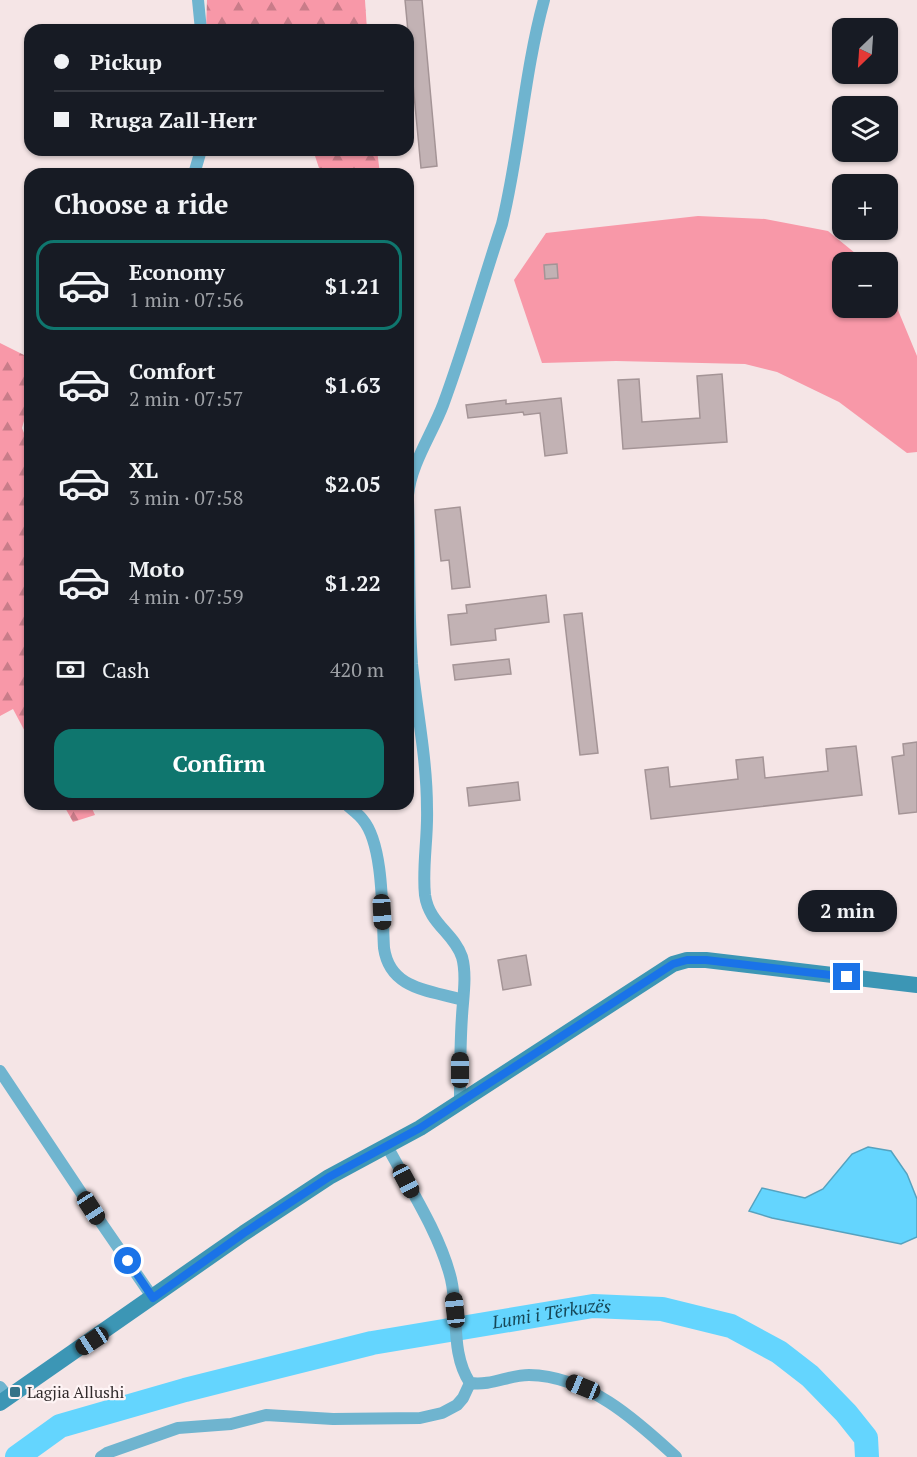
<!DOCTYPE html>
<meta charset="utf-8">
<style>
:root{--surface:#171b24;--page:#20242c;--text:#f1f3f6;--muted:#9ea1a6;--line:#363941;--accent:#0f766e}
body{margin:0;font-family:"PT Serif",serif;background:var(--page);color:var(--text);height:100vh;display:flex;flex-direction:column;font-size:22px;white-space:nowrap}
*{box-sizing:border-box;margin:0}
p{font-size:20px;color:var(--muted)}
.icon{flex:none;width:33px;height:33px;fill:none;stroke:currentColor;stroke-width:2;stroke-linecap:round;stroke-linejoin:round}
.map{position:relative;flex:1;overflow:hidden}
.details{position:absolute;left:24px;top:168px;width:390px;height:642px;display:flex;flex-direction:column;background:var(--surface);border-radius:18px;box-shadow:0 2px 4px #0004}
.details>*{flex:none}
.banner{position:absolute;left:24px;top:24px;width:390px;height:132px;border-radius:18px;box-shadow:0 2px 4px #0004;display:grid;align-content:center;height:132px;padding:0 30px;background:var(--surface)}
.needle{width:39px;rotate:205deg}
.fabs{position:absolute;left:832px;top:18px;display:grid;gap:12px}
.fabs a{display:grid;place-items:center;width:66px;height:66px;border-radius:12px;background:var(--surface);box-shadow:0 2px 4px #0004;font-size:30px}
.end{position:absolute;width:27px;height:27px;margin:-14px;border:8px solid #1a73e8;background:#fff;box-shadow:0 0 0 3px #fff}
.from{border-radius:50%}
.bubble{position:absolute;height:42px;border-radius:18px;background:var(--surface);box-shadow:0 2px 4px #0004;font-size:20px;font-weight:600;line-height:42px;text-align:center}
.car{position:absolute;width:18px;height:36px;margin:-18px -9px;border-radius:8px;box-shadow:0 0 4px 2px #0007;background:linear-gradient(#222 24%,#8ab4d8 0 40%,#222 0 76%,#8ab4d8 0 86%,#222 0)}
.banner b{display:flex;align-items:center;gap:21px;height:57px;font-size:22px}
.banner b+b{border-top:2px solid var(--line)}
.banner i{width:15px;height:15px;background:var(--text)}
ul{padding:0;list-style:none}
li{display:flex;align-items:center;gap:18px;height:90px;margin:0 12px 9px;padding:0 18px;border:3px solid transparent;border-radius:18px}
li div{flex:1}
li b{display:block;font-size:22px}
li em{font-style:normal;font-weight:600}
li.on{border-color:var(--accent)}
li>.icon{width:54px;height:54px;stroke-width:1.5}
h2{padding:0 30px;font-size:27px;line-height:72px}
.pay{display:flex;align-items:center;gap:15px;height:66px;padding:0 30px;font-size:22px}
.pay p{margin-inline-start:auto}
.button{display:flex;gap:12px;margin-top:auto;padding:12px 30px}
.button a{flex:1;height:69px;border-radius:18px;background:var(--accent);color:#fff;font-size:24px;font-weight:600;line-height:69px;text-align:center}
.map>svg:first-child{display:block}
.green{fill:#f898a8}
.forest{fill:url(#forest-firs)}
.water{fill:#64d5fe;stroke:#55a2bf;stroke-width:1.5}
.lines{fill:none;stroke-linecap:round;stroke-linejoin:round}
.river{stroke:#64d5fe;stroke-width:24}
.building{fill:#c2b2b4;stroke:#a49496;stroke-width:1.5}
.street{stroke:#6fb4cf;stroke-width:12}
.secondary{stroke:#3c96b5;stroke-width:16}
.route{stroke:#1a73e8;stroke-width:8}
.poi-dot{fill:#357389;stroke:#fef4f5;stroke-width:2}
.labels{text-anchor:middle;stroke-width:4.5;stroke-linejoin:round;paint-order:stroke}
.poi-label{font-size:16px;fill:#312b2c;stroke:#fef4f5;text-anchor:start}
.water-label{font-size:18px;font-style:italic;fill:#154757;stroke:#fef4f5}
</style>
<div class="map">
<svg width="917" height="1457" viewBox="0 0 917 1457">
<defs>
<pattern id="forest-firs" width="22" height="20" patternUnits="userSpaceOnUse" patternTransform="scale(1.5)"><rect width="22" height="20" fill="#f898a8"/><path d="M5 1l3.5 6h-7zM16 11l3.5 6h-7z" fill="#c97c89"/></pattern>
</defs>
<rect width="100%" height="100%" fill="#f5e5e6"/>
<path class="green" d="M698,216l67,3 63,12 38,31h-23v46h45v-22l29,70v96l-10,1 -68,-51 -62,-30 -32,-8 -129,-3 -74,2 -28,-83 32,-47z"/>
<g class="forest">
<path d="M207,0h158l2,30h-161z"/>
<path d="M313,150h64l3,24h-59z"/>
<path d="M0,343l30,15v42l-8,28 8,20v293l-17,-32 -13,7z"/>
<path d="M63,804h27l5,11 -22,7z"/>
</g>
<path class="water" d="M868,1147l23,4 16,23 10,25v38l-16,7 -129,-26 -23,-7 13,-23 43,10 18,-9 29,-35z"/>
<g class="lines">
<path class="river" id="s1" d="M17,1457l43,-31 125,-36 187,-47 221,-37 69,3 69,17 48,26 31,24 36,37 20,25 1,19"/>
</g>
<g class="building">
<path d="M405,0h17l15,166 -16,2z"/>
<path d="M557,264l1,14 -13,1 -1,-14z"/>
<path d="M722,374l5,68 -104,7 -5,-69 21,-1 3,43 58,-4 -3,-42z"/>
<path d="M561,398l6,55 -22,3 -5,-43 -16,2 -1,-3 -55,6 -2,-13 40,-5v4z"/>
<path d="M460,507l10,80 -18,2 -3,-29 -8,1 -6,-51z"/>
<path d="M546,595l3,27 -54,7 1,11 -45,5 -3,-30 19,-2 -1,-8z"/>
<path d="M582,613l16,140 -18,2 -16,-140z"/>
<path d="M509,659l2,15 -56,6 -2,-15z"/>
<path d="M917,742v70l-18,2 -7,-57 12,-2 -1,-11z"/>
<path d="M856,746l6,49 -211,24 -6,-49 23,-3 2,20 68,-8 -2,-19 27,-3 2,21 63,-7 -2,-22z"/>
<path d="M518,782l2,18 -51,6 -2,-18z"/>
<path d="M526,955l5,30 -28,5 -5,-30z"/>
</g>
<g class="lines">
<g class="street">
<path d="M198,0l3,30"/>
<path d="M194,174l7,-24"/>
<path d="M408,495c3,-31 24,-61 35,-90 22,-59 39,-121 59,-181 18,-74 22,-151 42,-224"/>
<path d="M408,500c2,54 0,109 4,164 5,48 15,96 15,145 1,29 -5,58 -2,86 4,29 29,38 37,62 5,18 1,41 0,59 -2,29 -2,58 -2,87"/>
<path d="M346,804c5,5 13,10 17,16 21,25 19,95 21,128 6,42 46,42 79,52"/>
<path d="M0,1071l102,153 51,74"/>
<path d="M387,1146c22,41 53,88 64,133 8,34 -1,74 19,104 22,3 38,-8 59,-8 58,1 106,44 147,82"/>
<path d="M0,1387l8,10"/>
<path d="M101,1457l6,-4 71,-25 53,-4 35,-9 67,4 87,-1 22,-5 15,-8 6,-7 7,-15"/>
</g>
<path class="secondary" d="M0,1403l244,-170 85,-56 91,-49 253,-164 14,-4h19l211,25"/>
</g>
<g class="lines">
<path class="route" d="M128,1261l25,37 91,-65 85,-56 91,-49 253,-164 14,-4h19l141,17"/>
</g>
<rect class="poi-dot" x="9" y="1386" width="12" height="12" rx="3"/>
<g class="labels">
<g class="poi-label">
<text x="27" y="1398">Lagjia Allushi</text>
</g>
<g class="water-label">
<text dy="6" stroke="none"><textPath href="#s1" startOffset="558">Lumi i Tërkuzës</textPath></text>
</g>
</g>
</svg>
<div class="fabs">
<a><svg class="needle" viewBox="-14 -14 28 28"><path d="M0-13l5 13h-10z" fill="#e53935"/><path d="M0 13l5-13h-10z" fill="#9ea1a6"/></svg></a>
<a><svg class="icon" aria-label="layers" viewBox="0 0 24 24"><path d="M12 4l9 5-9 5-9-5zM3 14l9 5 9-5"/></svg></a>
<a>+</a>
<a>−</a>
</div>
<i class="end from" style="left:128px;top:1261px"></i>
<i class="end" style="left:847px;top:977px"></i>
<div class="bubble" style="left:798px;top:890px;width:99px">2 min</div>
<i class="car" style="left:382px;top:912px;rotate:177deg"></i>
<i class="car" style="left:460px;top:1070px;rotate:0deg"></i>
<i class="car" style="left:406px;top:1181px;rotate:152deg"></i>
<i class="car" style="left:91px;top:1208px;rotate:147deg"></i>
<i class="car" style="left:455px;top:1310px;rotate:354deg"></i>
<i class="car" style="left:92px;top:1341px;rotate:237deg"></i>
<i class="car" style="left:583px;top:1387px;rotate:292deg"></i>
<div class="banner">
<b><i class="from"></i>Pickup</b>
<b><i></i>Rruga Zall-Herr</b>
</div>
<section class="details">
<h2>Choose a ride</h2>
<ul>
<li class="on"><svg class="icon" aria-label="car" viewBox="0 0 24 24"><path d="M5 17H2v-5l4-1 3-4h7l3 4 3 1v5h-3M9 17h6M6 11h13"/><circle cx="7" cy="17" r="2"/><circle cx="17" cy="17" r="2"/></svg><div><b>Economy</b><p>1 min · 07:56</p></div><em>$1.21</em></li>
<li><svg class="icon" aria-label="car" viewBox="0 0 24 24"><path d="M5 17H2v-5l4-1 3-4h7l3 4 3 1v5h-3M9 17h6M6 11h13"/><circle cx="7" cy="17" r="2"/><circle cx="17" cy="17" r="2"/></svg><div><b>Comfort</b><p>2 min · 07:57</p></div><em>$1.63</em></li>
<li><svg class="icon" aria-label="car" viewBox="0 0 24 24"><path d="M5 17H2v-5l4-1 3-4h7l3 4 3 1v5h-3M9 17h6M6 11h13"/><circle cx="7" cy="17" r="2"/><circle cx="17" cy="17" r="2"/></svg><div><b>XL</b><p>3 min · 07:58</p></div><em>$2.05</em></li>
<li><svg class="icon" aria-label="car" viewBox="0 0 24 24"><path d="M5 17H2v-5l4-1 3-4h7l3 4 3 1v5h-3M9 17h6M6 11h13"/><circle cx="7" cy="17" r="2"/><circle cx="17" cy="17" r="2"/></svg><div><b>Moto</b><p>4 min · 07:59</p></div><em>$1.22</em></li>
</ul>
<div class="pay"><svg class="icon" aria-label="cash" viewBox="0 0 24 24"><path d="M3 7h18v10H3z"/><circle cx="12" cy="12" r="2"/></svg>Cash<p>420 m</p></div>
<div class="button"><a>Confirm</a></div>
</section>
</div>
